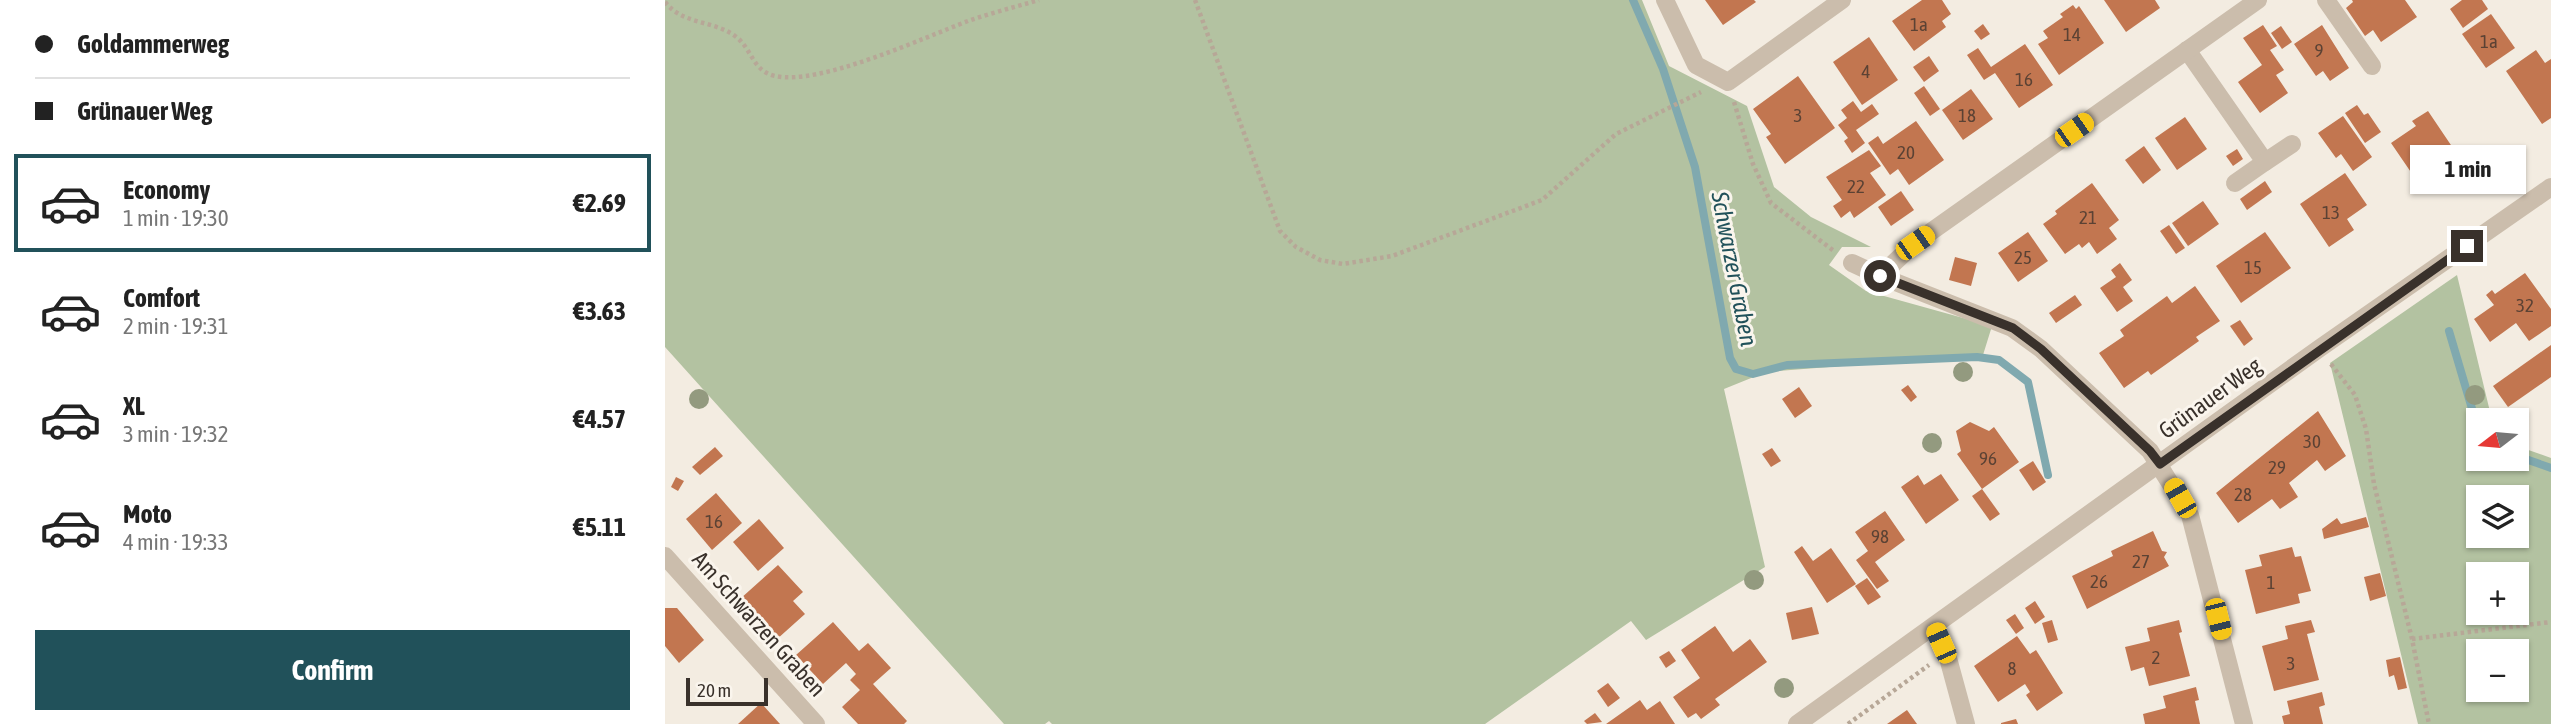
<!DOCTYPE html>
<meta charset="utf-8">
<style>
:root{--surface:#fff;--page:#f2f2f2;--text:#222;--muted:#767676;--line:#e0e0e0;--accent:#21515a}
body{margin:0;font-family:"Asap Condensed",sans-serif;background:var(--page);color:var(--text);height:100vh;display:flex;flex-direction:column;font-size:26px;white-space:nowrap}
*{box-sizing:border-box;margin:0}
p{font-size:23px;color:var(--muted)}
.icon{flex:none;width:38px;height:38px;fill:none;stroke:currentColor;stroke-width:2;stroke-linecap:round;stroke-linejoin:round}
.map{position:relative;flex:1;overflow:hidden}
.sheet{display:flex;flex-direction:column;background:var(--surface);width:665px}
.sheet>*{flex:none}
.hud{display:grid;align-content:center;height:154px;padding:0 35px;background:var(--surface)}
.needle{width:46px;rotate:254deg}
.buttons{position:absolute;left:1801px;top:408px;display:grid;gap:14px}
.buttons a{display:grid;place-items:center;width:63px;height:63px;border-radius:0px;background:var(--surface);box-shadow:0 2px 5px #0004;font-size:35px}
.scale{position:absolute;left:21px;bottom:18px;width:82px;box-sizing:border-box;padding-left:7px;border:4px solid #39312b;border-top:0;font-size:19px;line-height:24px;white-space:nowrap;color:#39312b;-webkit-text-stroke:5px #faf5ed;paint-order:stroke}
.end{position:absolute;width:32px;height:32px;margin:-16px;border:9px solid #39312b;background:#fff;box-shadow:0 0 0 4px #fff}
.from{border-radius:50%}
.bubble{position:absolute;height:49px;border-radius:0px;background:var(--surface);box-shadow:0 2px 5px #0004;font-size:23px;font-weight:700;line-height:49px;text-align:center}
.car{position:absolute;width:21px;height:42px;margin:-21px -10px;border-radius:9px;box-shadow:0 0 5px 2px #0007;background:linear-gradient(#f5c518 24%,#345 0 40%,#f5c518 0 76%,#345 0 86%,#f5c518 0)}
.hud b{display:flex;align-items:center;gap:24px;height:66px;font-size:26px}
.hud b+b{border-top:2px solid var(--line)}
.hud i{width:18px;height:18px;background:var(--text)}
ul{padding:0;list-style:none}
li{display:flex;align-items:center;gap:21px;height:98px;margin:0 14px 10px;padding:0 21px;border:4px solid transparent;border-radius:0px}
li div{flex:1}
li b{display:block;font-size:26px}
li em{font-style:normal;font-weight:700}
li.current{border-color:var(--accent)}
li>.icon{width:63px;height:63px;stroke-width:1.5}
.primary-button{display:flex;gap:14px;margin-top:auto;padding:14px 35px}
.primary-button a{flex:1;height:80px;border-radius:0px;background:var(--accent);color:#fff;font-size:28px;font-weight:700;line-height:80px;text-align:center}
main{display:flex;flex:1;min-height:0}
.map>svg:first-child{display:block}
.green{fill:#b3c2a1;fill-rule:evenodd}
.lines{fill:none;stroke-linecap:round;stroke-linejoin:round}
.stream{stroke:#80a9af;stroke-width:8}
.building{fill:#c27650}
.path{stroke:#b7a797;stroke-width:4.5;stroke-dasharray:3.5 3.5;stroke-linecap:butt}
.minor{stroke:#cbbdac;stroke-width:18}
.tree{fill:#939a7f}
.route{stroke:#39312b;stroke-width:9}
.labels{text-anchor:middle;stroke-width:6;stroke-linejoin:round;paint-order:stroke}
.number-label{font-size:19px;fill:#5b4234}
.street-label{font-size:23px;fill:#39312b;stroke:#faf5ed}
.water-label{font-size:24px;font-style:italic;fill:#21515a;stroke:#faf5ed}
</style>
<main>
<section class="sheet">
<div class="hud">
<b><i class="from"></i>Goldammerweg</b>
<b><i></i>Grünauer Weg</b>
</div>
<ul>
<li class="current"><svg class="icon" aria-label="car" viewBox="0 0 24 24"><path d="M5 17H2v-5l4-1 3-4h7l3 4 3 1v5h-3M9 17h6M6 11h13"/><circle cx="7" cy="17" r="2"/><circle cx="17" cy="17" r="2"/></svg><div><b>Economy</b><p>1 min · 19:30</p></div><em>€2.69</em></li>
<li><svg class="icon" aria-label="car" viewBox="0 0 24 24"><path d="M5 17H2v-5l4-1 3-4h7l3 4 3 1v5h-3M9 17h6M6 11h13"/><circle cx="7" cy="17" r="2"/><circle cx="17" cy="17" r="2"/></svg><div><b>Comfort</b><p>2 min · 19:31</p></div><em>€3.63</em></li>
<li><svg class="icon" aria-label="car" viewBox="0 0 24 24"><path d="M5 17H2v-5l4-1 3-4h7l3 4 3 1v5h-3M9 17h6M6 11h13"/><circle cx="7" cy="17" r="2"/><circle cx="17" cy="17" r="2"/></svg><div><b>XL</b><p>3 min · 19:32</p></div><em>€4.57</em></li>
<li><svg class="icon" aria-label="car" viewBox="0 0 24 24"><path d="M5 17H2v-5l4-1 3-4h7l3 4 3 1v5h-3M9 17h6M6 11h13"/><circle cx="7" cy="17" r="2"/><circle cx="17" cy="17" r="2"/></svg><div><b>Moto</b><p>4 min · 19:33</p></div><em>€5.11</em></li>
</ul>
<div class="primary-button"><a>Confirm</a></div>
</section>
<div class="map">
<svg width="1886" height="724" viewBox="0 0 1886 724">
<rect width="100%" height="100%" fill="#f3ece1"/>
<g class="green">
<path d="M0,0h977l27,66 78,40 27,81 37,30 60,30h-29l-13,18 37,26 126,35 -9,29 -217,17 -42,17 41,178 -119,73 -15,-19 -146,103h-433l-3,-3 -4,3h-41l-339,-377z"/>
<path d="M1792,275l35,145h-14v38h39v-12l34,12v266h-133l-88,-361zM1813,497h39v39h-39zM1852,574v38h-39v-38zM1852,651v39h-39v-39z"/>
</g>
<g class="lines">
<g class="stream">
<path d="M968,0l30,69 32,98 35,191 6,11 17,5 34,-9 190,-8 22,3 29,22 20,93"/>
<path d="M1784,331l29,98"/>
<path d="M1852,456l34,12"/>
</g>
</g>
<g class="building">
<path d="M1040,0h49l2,2 -33,23z"/>
<path d="M1257,0h20l9,14 -9,7 4,6 -32,24 -22,-30z"/>
<path d="M1439,0h51l5,8 -34,24z"/>
<path d="M1687,0h53l12,17 -36,25 -8,-12 -8,6 -19,-28 7,-6z"/>
<path d="M1797,0h20l6,9 -25,19 -13,-19z"/>
<path d="M1408,5l3,4 3,-3 25,37 -45,32 -21,-31 10,-6 -5,-7 20,-14 -3,-3z"/>
<path d="M1826,14l24,34 -29,20 -24,-34z"/>
<path d="M1318,24l7,10 -9,6 -7,-9z"/>
<path d="M1598,25l14,21 -7,4 14,20 -8,5 12,18 -28,20 -22,-31 24,-17 -19,-27z"/>
<path d="M1657,25l27,43 -19,13 -7,-10 -7,5 -22,-32z"/>
<path d="M1616,26l11,16 -10,7 -11,-16z"/>
<path d="M1204,37l29,43 -36,25 -29,-43z"/>
<path d="M1360,44l28,41 -34,23 -24,-35 -11,7 -17,-25 11,-7 13,19z"/>
<path d="M1871,50l9,13 6,-4v59l-9,6 -36,-53z"/>
<path d="M1264,56l10,15 -15,11 -11,-15z"/>
<path d="M1133,76l37,52 -50,36 -19,-27 5,-3 -18,-25z"/>
<path d="M1259,86l16,23 -10,7 -16,-23z"/>
<path d="M1306,89l22,30 -30,21 -21,-30z"/>
<path d="M1188,101l8,11 11,-8 7,10 -23,16 9,13 -13,10 -8,-12 4,-3 -10,-13 9,-7 -6,-8z"/>
<path d="M1692,105l7,10 4,-2 13,19 -16,11 -20,-30z"/>
<path d="M1763,111l31,46 -40,27 -28,-41 25,-17 -4,-5z"/>
<path d="M1678,116l29,41 -19,14 -12,-17 -5,4 -18,-25z"/>
<path d="M1520,117l22,32 -30,21 -22,-32z"/>
<path d="M1251,121l28,39 -35,25 -11,-16 -8,6 -22,-32 10,-7 5,8z"/>
<path d="M1479,146l17,24 -18,14 -18,-24z"/>
<path d="M1572,149l6,10 -10,7 -7,-10z"/>
<path d="M1204,150l12,16 -11,7 16,22 -32,23 -4,-7 -9,7 -8,-12 9,-6 -16,-23z"/>
<path d="M1680,173l22,32 -20,14 7,11 -25,17 -29,-43z"/>
<path d="M1600,181l7,11 -25,18 -7,-11z"/>
<path d="M1427,183l27,37 -10,8 8,11 -20,15 -8,-12 -7,6 -3,-4 -14,10 -22,-30 14,-10 -2,-3z"/>
<path d="M1236,191l13,19 -23,16 -13,-19z"/>
<path d="M1538,201l16,23 -31,22 -16,-23z"/>
<path d="M1504,225l16,23 -9,6 -16,-23z"/>
<path d="M1363,232l20,29 -30,21 -20,-29z"/>
<path d="M1600,232l26,36 -50,35 -25,-37z"/>
<path d="M1290,257l22,6 -6,23 -22,-6z"/>
<path d="M1455,263l12,17 -9,7 10,14 -16,11 -17,-24 16,-11 -5,-7z"/>
<path d="M1860,273l26,36v17l-22,15 -13,-18 -26,19 -16,-23 20,-14 -8,-10 6,-5 3,4z"/>
<path d="M1530,286l25,35 -24,16 3,4 -48,34 -3,-4 -24,17 -25,-35 25,-17 -4,-6 47,-34 5,7z"/>
<path d="M1410,295l7,10 -26,18 -7,-10z"/>
<path d="M1575,320l13,19 -9,7 -14,-20z"/>
<path d="M1886,345v32l-43,30 -15,-21z"/>
<path d="M1243,385l9,12 -6,5 -10,-12z"/>
<path d="M1134,387l13,19 -17,12 -13,-19z"/>
<path d="M1653,411l28,45 -21,15 -8,-11 -28,23 9,14 -18,12 -8,-10 -34,24 -22,-30z"/>
<path d="M1305,422l19,9 5,-4 25,35 -37,27 -25,-35 4,-3 -5,-20z"/>
<path d="M50,447l8,9 -23,19 -8,-8z"/>
<path d="M1107,448l9,13 -10,6 -9,-13z"/>
<path d="M1368,461l13,21 -13,9 -14,-21z"/>
<path d="M1276,474l18,26 -33,24 -25,-37 17,-12 6,10z"/>
<path d="M11,477l8,4 -6,10 -7,-4z"/>
<path d="M1317,489l18,25 -10,7 -18,-25z"/>
<path d="M51,493l26,30 -30,27 -26,-31z"/>
<path d="M1220,511l20,29 -30,22 14,19 -12,8 -21,-29 12,-9 -13,-19z"/>
<path d="M1701,517l3,10 -45,12 -2,-10 15,-11 4,6z"/>
<path d="M94,519l25,29 -26,23 -25,-29z"/>
<path d="M1488,531l9,20 5,1 -3,5 5,9 -82,43 -15,-33 41,-20 -2,-5z"/>
<path d="M1137,546l11,15 18,-13 25,36 -29,19 -33,-51z"/>
<path d="M1627,547l3,10 6,-1 10,35 -13,3 2,9 -44,11 -11,-44 17,-4 -3,-11z"/>
<path d="M113,565l25,27 -10,9 12,13 -29,26 -36,-41z"/>
<path d="M1715,573l6,23 -16,5 -6,-24z"/>
<path d="M1202,578l14,19 -13,8 -13,-19z"/>
<path d="M1370,601l10,16 -10,7 -10,-16z"/>
<path d="M1147,607l7,27 -27,6 -6,-27z"/>
<path d="M0,608h12l27,32 -25,23 -14,-17z"/>
<path d="M1350,614l9,14 -8,6 -10,-14z"/>
<path d="M1387,620l6,20 -10,3 -6,-20z"/>
<path d="M1514,620l3,12 -3,1 11,43 -41,10 -5,-19 -13,4 -6,-24 25,-6 -3,-13z"/>
<path d="M1646,620l4,12 -8,2 12,46 -45,11 -12,-45 26,-7 -3,-13z"/>
<path d="M168,622l26,29 9,-8 23,25 -18,16 34,37 -3,3h-46l-16,-17 18,-17 -10,-10 6,-6 -10,-11 -23,21 -27,-29z"/>
<path d="M1050,626l18,26 17,-13 17,23 -52,37 5,6 -19,14 -5,-6 -8,5 -15,-21 27,-19 -19,-28z"/>
<path d="M1352,636l13,18 6,-4 27,43 -26,18 -11,-16 4,-3 -5,-8 -27,18 -24,-36z"/>
<path d="M1004,651l7,10 -10,7 -7,-11z"/>
<path d="M1735,657l7,31 -9,2 -4,-15 -5,2 -3,-17z"/>
<path d="M943,683l12,15 -12,9 -11,-16z"/>
<path d="M1531,687l3,13 -4,1 5,23h-55l-2,-10 23,-6 -3,-12z"/>
<path d="M1657,692l3,13 -6,2 4,17h-39l-2,-8 8,-2 -3,-13z"/>
<path d="M975,700l7,10 13,-9 15,23h-69z"/>
<path d="M96,703l19,21h-42z"/>
<path d="M1242,710l10,14h-30z"/>
<path d="M930,713l7,9 -15,2 -3,-3z"/>
<path d="M1351,719l2,5h-17v-1z"/>
</g>
<g class="lines">
<g class="path">
<path d="M530,0l85,231 16,16 24,13 23,4 49,-8 150,-56 74,-66 85,-42"/>
<path d="M0,2c18,23 48,18 70,34 17,12 17,35 40,40 44,10 148,-38 193,-55 23,-8 47,-14 71,-21"/>
<path d="M1069,102l19,62 18,39 63,48"/>
<path d="M1666,364l24,31 11,34 8,55 38,155 17,85"/>
<path d="M1747,639l139,-17"/>
<path d="M1183,724l81,-59"/>
</g>
<g class="minor">
<path d="M1000,0l31,65 32,17 114,-82"/>
<path d="M1661,0l46,66"/>
<path d="M1522,50l78,112 -30,21"/>
<path d="M1600,162l27,-18"/>
<path d="M1187,263l28,13 35,-33 343,-243"/>
<path d="M1215,276l132,52 29,21 109,102 40,64 54,209"/>
<path d="M0,556l151,168"/>
<path d="M1269,627l14,31 18,66"/>
<path d="M1132,724l523,-376 231,-161"/>
</g>
</g>
<g class="tree">
<circle cx="1298" cy="372" r="10"/>
<circle cx="1810" cy="395" r="10"/>
<circle cx="34" cy="399" r="10"/>
<circle cx="1267" cy="443" r="10"/>
<circle cx="1089" cy="580" r="10"/>
<circle cx="1119" cy="688" r="10"/>
</g>
<g class="lines">
<path class="route" d="M1215,276l133,52 28,21 109,102 10,13 307,-218"/>
</g>
<g class="labels">
<g class="number-label">
<text x="1254" y="31">1a</text>
<text x="1407" y="41">14</text>
<text x="1824" y="48">1a</text>
<text x="1654" y="57">9</text>
<text x="1201" y="78">4</text>
<text x="1359" y="86">16</text>
<text x="1133" y="122">3</text>
<text x="1302" y="122">18</text>
<text x="1241" y="159">20</text>
<text x="1191" y="193">22</text>
<text x="1666" y="219">13</text>
<text x="1423" y="224">21</text>
<text x="1358" y="264">25</text>
<text x="1588" y="274">15</text>
<text x="1860" y="312">32</text>
<text x="1647" y="448">30</text>
<text x="1323" y="465">96</text>
<text x="1612" y="474">29</text>
<text x="1578" y="501">28</text>
<text x="49" y="528">16</text>
<text x="1215" y="543">98</text>
<text x="1476" y="568">27</text>
<text x="1434" y="588">26</text>
<text x="1606" y="589">1</text>
<text x="1491" y="664">2</text>
<text x="1626" y="670">3</text>
<text x="1347" y="675">8</text>
</g>
<g class="street-label">
<text transform="translate(1545 398) rotate(-36)" y="8">Grünauer Weg</text>
<text transform="translate(94 624) rotate(48)" y="8">Am Schwarzen Graben</text>
</g>
<g class="water-label">
<text transform="translate(1069 269) rotate(79)" y="8">Schwarzer Graben</text>
</g>
</g>
</svg>
<div class="buttons">
<a><svg class="needle" viewBox="-14 -14 28 28"><path d="M0-13l5 13h-10z" fill="#e53935"/><path d="M0 13l5-13h-10z" fill="#767676"/></svg></a>
<a><svg class="icon" aria-label="layers" viewBox="0 0 24 24"><path d="M12 4l9 5-9 5-9-5zM3 14l9 5 9-5"/></svg></a>
<a>+</a>
<a>−</a>
</div>
<div class="scale">20 m</div>
<i class="end from" style="left:1215px;top:276px"></i>
<i class="end" style="left:1802px;top:246px"></i>
<div class="bubble" style="left:1745px;top:145px;width:116px">1 min</div>
<i class="car" style="left:1409px;top:130px;rotate:55deg"></i>
<i class="car" style="left:1250px;top:243px;rotate:55deg"></i>
<i class="car" style="left:1515px;top:498px;rotate:330deg"></i>
<i class="car" style="left:1553px;top:619px;rotate:166deg"></i>
<i class="car" style="left:1276px;top:643px;rotate:336deg"></i>
</div>
</main>
